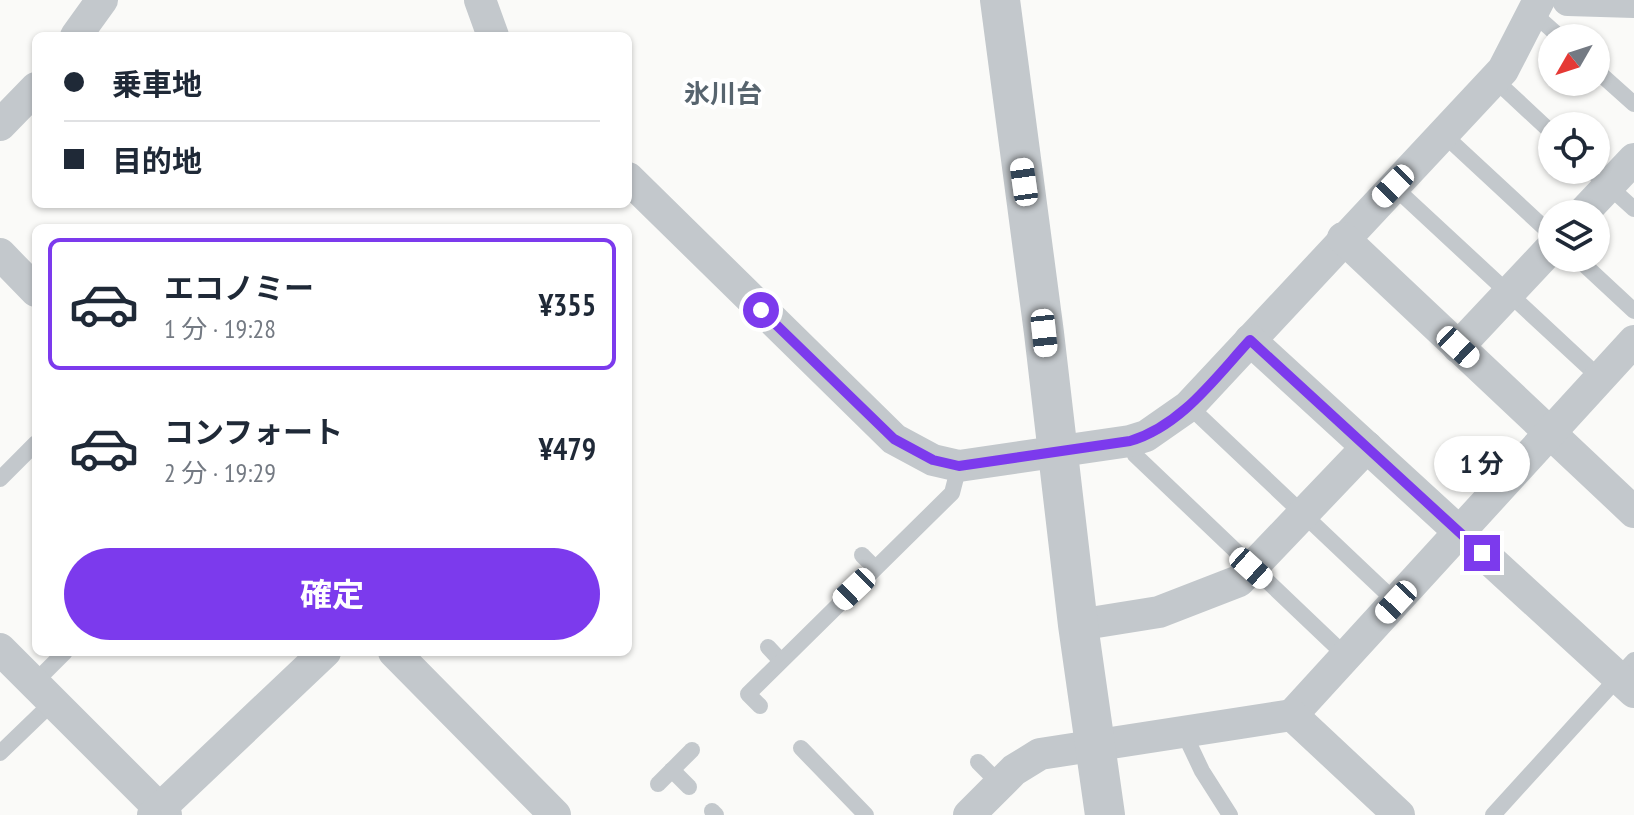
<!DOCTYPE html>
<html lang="ja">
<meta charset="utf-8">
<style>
:root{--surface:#fff;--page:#f6f6f7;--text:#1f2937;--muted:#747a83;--line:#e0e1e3;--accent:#7c3aed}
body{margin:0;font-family:"PT Sans Narrow","Noto Sans JP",sans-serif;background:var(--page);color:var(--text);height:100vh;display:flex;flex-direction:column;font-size:30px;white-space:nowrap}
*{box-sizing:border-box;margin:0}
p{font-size:26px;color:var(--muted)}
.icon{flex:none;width:44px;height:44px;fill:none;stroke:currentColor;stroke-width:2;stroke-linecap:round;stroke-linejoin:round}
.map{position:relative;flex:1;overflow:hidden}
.details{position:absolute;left:32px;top:224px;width:600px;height:432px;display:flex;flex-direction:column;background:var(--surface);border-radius:12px;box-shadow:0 2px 6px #0004}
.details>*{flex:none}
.hud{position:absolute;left:32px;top:32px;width:600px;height:176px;border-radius:12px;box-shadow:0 2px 6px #0004;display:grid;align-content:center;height:176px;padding:0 32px;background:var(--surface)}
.needle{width:52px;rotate:231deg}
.tools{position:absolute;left:1538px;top:24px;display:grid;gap:16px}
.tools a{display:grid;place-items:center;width:72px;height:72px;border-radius:50%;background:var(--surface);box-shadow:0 2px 6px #0004;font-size:40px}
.end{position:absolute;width:36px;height:36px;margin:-18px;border:10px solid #7c3aed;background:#fff;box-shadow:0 0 0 4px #fff}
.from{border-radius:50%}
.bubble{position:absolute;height:56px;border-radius:28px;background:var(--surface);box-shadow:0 2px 6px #0004;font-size:26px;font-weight:700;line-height:56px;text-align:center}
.car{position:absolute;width:24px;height:48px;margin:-24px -12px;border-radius:10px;box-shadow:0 0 6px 2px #0007;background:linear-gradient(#fff 24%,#345 0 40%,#fff 0 76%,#345 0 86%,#fff 0)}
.hud b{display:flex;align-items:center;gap:28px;height:76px;font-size:30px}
.hud b+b{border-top:2px solid var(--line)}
.hud i{width:20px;height:20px;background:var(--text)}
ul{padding:14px 0 0;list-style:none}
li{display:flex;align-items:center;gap:24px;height:132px;margin:0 16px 12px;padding:0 16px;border:4px solid transparent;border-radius:12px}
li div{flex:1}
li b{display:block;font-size:30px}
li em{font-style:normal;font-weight:700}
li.selected{border-color:var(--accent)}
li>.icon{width:72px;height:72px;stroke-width:1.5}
.cta{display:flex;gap:16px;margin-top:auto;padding:16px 32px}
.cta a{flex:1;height:92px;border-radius:48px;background:var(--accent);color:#fff;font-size:32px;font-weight:700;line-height:92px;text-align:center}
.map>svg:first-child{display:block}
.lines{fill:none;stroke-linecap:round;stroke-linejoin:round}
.service{stroke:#c3c8cc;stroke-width:16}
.minor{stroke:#c3c8cc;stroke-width:32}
.tertiary{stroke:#c3c8cc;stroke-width:40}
.route{stroke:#7c3aed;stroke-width:10}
.labels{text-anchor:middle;stroke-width:8;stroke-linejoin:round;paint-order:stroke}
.quarter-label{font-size:26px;font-weight:bold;fill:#57646e;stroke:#fff}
</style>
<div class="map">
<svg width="1634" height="815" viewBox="0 0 1634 815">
<rect width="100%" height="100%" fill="#fafaf8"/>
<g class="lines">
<g class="service">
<path d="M1533,13l28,25"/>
<path d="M1596,70l38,34"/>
<path d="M1494,79l58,54"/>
<path d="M1442,133l110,102"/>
<path d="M1591,170l43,39"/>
<path d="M1393,186l207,192"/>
<path d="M1577,258l57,53"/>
<path d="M1189,406l207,196"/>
<path d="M1130,441l5,14 211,201"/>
<path d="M0,479l36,-36"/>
<path d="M862,555l13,13"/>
<path d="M768,647l13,14"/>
<path d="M34,683l31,-31"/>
<path d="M760,706l-12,-12 204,-201 7,-27"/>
<path d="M1184,733l18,38 28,44"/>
<path d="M801,748l65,67"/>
<path d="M0,753l53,-51"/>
<path d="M978,762l22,22"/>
<path d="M672,770l17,17"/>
<path d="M658,784l34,-34"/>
<path d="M712,811l4,4"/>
<path d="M1493,815l141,-155"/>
</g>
<g class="minor">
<path d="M480,0l13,36"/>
<path d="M1568,0l66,2"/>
<path d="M76,36l26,-36"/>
<path d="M0,125l36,-37"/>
<path d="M628,178l266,261 39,21 26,6 171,-25 16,-5 43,-30 314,-336 36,-70"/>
<path d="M1582,214l52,-55"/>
<path d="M1343,238l291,274"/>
<path d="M0,254l36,37"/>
<path d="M1250,340l384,352"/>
<path d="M1458,347l94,-100"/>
<path d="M1078,625l81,-13 80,-31 128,-134"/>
<path d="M0,649l166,166"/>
<path d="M394,652l161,163"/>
<path d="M1292,715l342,-374"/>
<path d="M153,815l172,-163"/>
<path d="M969,815l45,-45 26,-16 252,-39 107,100"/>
</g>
<path class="tertiary" d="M1000,0l44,333 34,292 27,190"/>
</g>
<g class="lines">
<path class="route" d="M761,310l133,129 39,21 26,6 171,-25c51,-15 85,-63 120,-101l232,213"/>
</g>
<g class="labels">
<g class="quarter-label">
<text x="723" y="103">氷川台</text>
</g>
</g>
</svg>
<div class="tools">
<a><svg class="needle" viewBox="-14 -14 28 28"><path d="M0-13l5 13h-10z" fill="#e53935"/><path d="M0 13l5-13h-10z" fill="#747a83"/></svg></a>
<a><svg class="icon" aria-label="locate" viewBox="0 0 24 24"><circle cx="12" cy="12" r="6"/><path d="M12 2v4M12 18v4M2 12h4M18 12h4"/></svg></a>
<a><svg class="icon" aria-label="layers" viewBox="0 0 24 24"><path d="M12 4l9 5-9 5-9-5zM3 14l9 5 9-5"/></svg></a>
</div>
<i class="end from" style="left:761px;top:310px"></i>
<i class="end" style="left:1482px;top:553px"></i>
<div class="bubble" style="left:1434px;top:436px;width:96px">1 分</div>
<i class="car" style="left:1024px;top:182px;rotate:352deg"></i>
<i class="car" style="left:1393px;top:186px;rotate:224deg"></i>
<i class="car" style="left:1044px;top:333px;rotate:174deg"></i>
<i class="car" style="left:1458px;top:347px;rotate:133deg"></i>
<i class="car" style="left:1251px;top:568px;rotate:132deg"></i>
<i class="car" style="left:854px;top:589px;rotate:226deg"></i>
<i class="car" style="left:1396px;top:602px;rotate:223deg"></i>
<div class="hud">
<b><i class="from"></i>乗車地</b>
<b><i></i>目的地</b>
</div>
<section class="details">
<ul>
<li class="selected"><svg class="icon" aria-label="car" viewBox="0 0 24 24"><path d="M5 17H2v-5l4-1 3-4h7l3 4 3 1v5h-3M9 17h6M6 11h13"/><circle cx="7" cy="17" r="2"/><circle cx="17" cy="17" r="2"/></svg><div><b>エコノミー</b><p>1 分 · 19:28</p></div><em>¥355</em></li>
<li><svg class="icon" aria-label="car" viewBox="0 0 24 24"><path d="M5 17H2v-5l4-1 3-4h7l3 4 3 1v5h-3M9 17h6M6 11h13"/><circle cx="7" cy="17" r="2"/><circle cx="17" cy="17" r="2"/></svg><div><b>コンフォート</b><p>2 分 · 19:29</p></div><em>¥479</em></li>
</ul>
<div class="cta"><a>確定</a></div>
</section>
</div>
